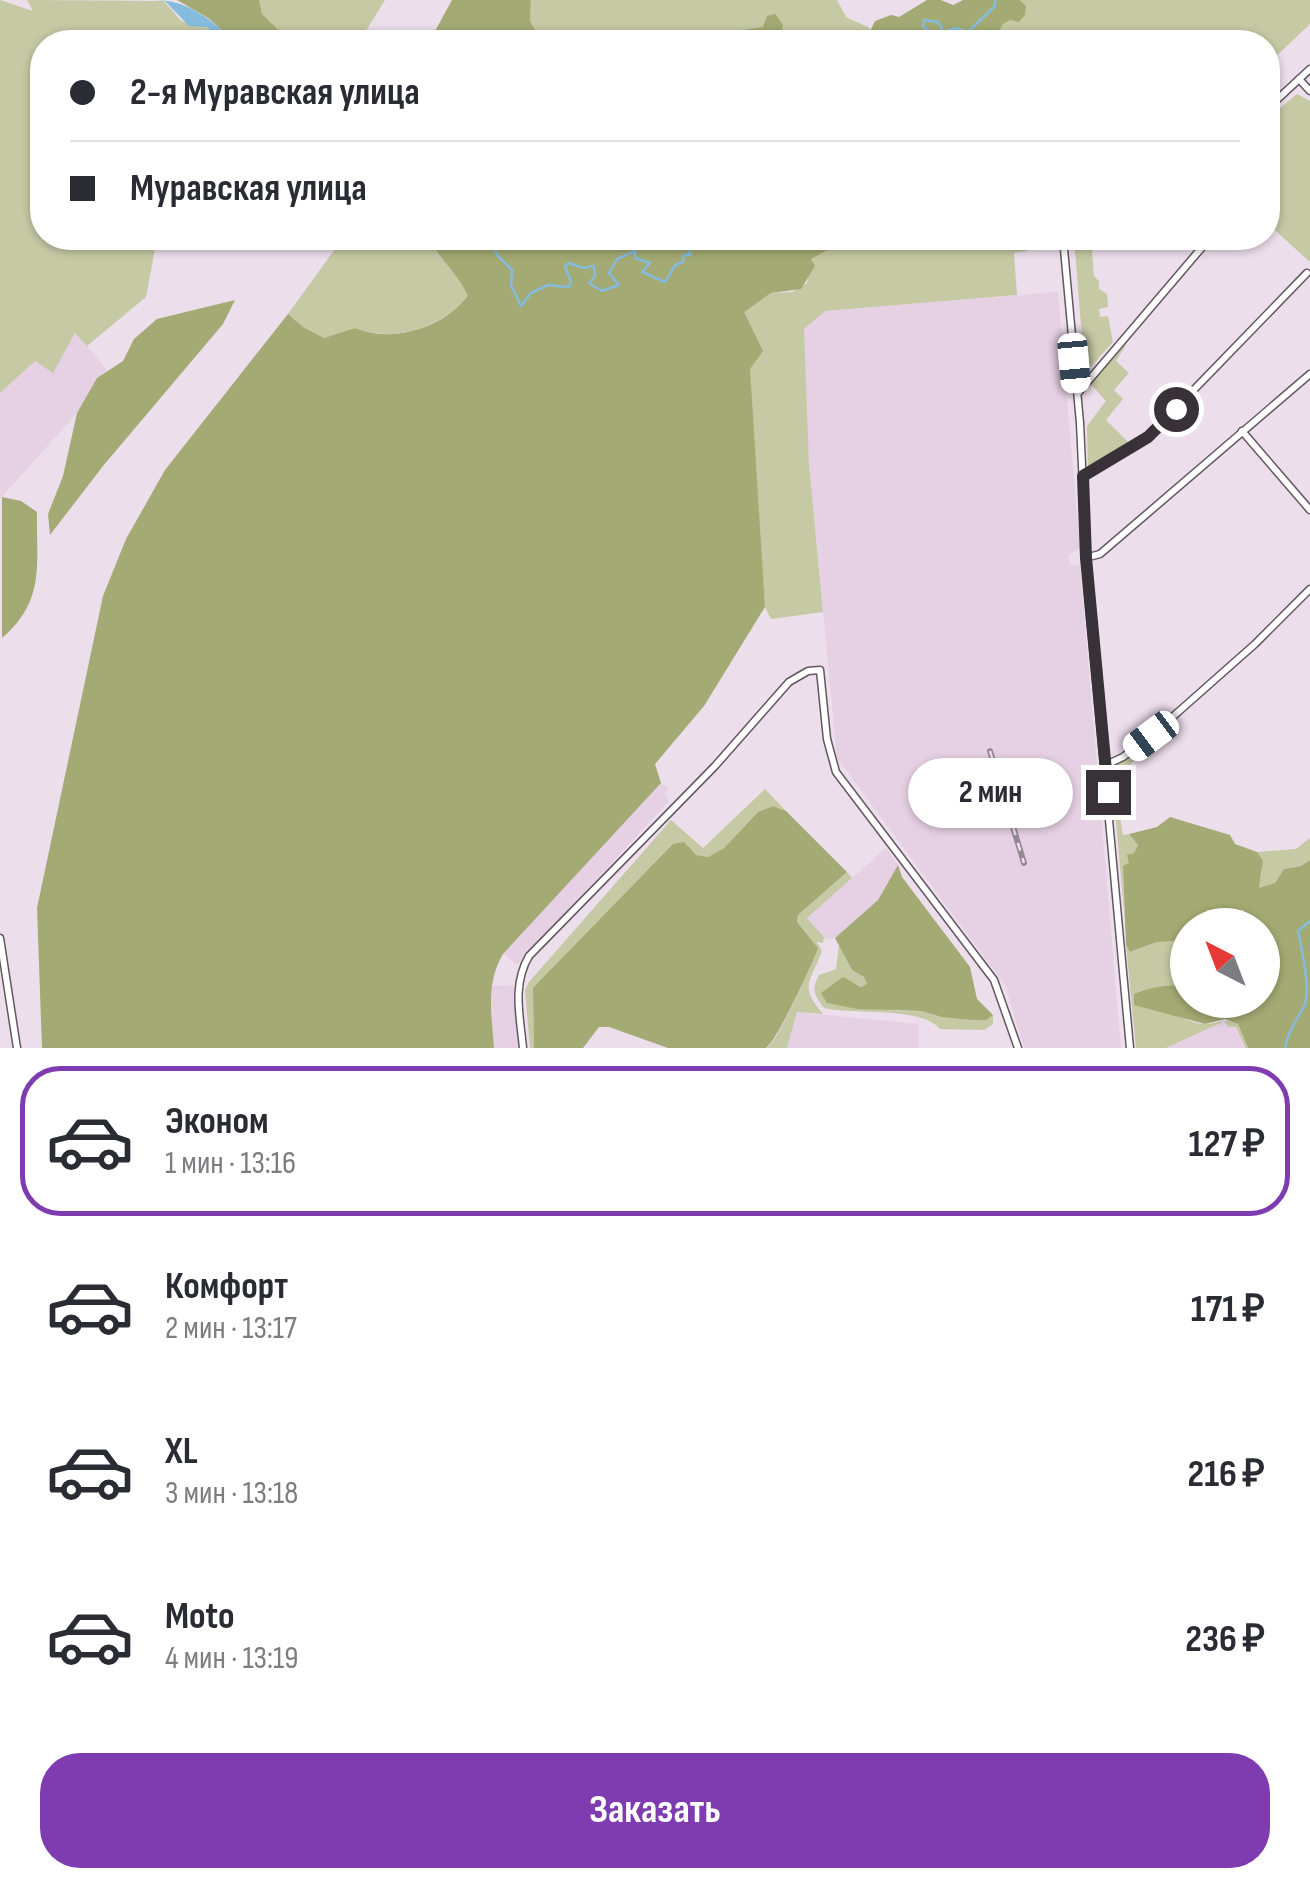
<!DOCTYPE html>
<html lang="ru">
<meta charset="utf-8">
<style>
:root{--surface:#fff;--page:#f2f2f3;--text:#2b2b33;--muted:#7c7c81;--line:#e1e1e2;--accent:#7f3cb0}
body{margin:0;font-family:"Sofia Sans Condensed",sans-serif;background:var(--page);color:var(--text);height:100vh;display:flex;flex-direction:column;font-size:38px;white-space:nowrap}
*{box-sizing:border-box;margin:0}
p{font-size:32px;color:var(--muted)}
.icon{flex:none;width:55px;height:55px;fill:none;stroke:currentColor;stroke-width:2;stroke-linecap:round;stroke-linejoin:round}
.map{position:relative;height:1048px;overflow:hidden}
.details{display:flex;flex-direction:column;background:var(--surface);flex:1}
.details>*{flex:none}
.hud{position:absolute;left:30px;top:30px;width:1250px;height:220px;border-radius:40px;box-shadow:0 2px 8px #0004;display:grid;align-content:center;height:220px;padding:0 40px;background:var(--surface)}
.needle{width:65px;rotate:318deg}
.tools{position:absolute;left:1170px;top:908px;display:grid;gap:20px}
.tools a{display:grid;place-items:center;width:110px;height:110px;border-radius:50%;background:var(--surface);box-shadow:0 2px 8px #0004;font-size:50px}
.end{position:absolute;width:45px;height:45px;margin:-22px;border:12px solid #383238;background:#fff;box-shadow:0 0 0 5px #fff}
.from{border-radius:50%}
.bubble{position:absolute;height:70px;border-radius:35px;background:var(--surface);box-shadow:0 2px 8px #0004;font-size:32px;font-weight:700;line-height:70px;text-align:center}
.car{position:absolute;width:30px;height:60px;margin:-30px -15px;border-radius:12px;box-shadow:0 0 8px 2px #0007;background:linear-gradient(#fff 24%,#345 0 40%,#fff 0 76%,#345 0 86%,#fff 0)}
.hud b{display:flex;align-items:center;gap:35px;height:95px;font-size:38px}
.hud b+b{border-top:2px solid var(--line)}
.hud i{width:25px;height:25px;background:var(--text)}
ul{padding:18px 0 0;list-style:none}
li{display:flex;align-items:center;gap:30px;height:150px;margin:0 20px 15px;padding:0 20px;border:5px solid transparent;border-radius:40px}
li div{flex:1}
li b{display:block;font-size:38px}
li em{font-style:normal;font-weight:700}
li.active{border-color:var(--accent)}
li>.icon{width:90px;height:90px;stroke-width:1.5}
.action{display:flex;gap:20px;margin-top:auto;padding:20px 40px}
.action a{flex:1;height:115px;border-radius:40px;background:var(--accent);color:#fff;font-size:40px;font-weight:700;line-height:115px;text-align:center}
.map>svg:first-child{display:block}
.built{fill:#e6d1e4}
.green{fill:#c5c9a4}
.forest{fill:#a4aa73}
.water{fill:#85bcde}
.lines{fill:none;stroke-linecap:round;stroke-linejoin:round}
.stream{stroke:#85bcde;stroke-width:2.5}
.minor-casing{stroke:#635662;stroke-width:9}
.minor{stroke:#fff;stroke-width:6}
.rail-casing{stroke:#948993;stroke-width:6}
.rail{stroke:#eddeec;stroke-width:2.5;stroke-dasharray:8;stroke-linecap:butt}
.route{stroke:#383238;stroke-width:12}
</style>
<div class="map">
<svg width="1310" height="1048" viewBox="0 0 1310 1048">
<rect width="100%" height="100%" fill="#eddeec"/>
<g class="built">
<path d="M1058,292l22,257 -11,5v5l1,5 10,2 41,482h-97l-19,-63 -168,-227 -28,-294 -6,-135 21,-18z"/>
<path d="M76,332l31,38 -10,8 -20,35 -77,86v-106l35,-32 18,11z"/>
<path d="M661,783l8,6 -4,5 4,7 -152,164 -14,-11z"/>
<path d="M886,848l12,17 -20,35 -43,38 -9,1 -19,-21z"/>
<path d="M514,985l5,63h-25l-4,-62z"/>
<path d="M797,1012l122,12v24h-132z"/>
<path d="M1225,1021l11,6 8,21h-77z"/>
</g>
<g class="green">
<path d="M0,0l33,11 -6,-11 137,1 17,20 25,6 12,13v2h-176v196h115l-11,59 -59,49 -12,-13 -22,40 -18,-12 -35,32z"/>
<path d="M259,0h126l-26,42h-68l-29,-28z"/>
<path d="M531,0h306l9,17 24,11 -5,14h-73l2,-2 -12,-8 1,-7 -31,5 -24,11 38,-3 15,4h-239l-12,-21z"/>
<path d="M1020,0h290v24l-42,40v-22h-274l9,-18 23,-18z"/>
<path d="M1297,94l13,7v161l-42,-38v-106z"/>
<path d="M343,238h86c10,23 29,35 40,58 -27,31 -76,48 -114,32l-31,10 -21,-11 -15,-13z"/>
<path d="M835,238h191l1,13 -13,2 3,42 -192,16 -21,18 5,135 14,148 -52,7 -6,-12 -22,-295 28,-19 21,-1 15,-9 3,-24z"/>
<path d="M1074,238h17l3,38 5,5v8l8,5 1,13 -9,2 1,8 8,-1 5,26 -24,27 -5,-6z"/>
<path d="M1123,342l3,3 -10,16 13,12 -15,17 9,9 -17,21 24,24 -42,26 -1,-44 19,-25 -17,-19z"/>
<path d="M1139,750l2,2 -21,25 -3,23 6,35 6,-1 9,11 -9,19 -6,3 2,54 -14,-153z"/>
<path d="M765,789l21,22 -13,-5 -15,6 -34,36 -16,9 -12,-2 -163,133 1,60h-4l-5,-58 4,-8 142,-162 32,28z"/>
<path d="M1310,838v22l-9,6 -17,3 -9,14 -17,6 4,-16 -5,-21 39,-3z"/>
<path d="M847,872l5,6 -45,40 17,19 -1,6 -6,-1 5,9c-11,31 -24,34 1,63l-26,-2 -10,36h-20c10,-6 46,-84 51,-100l-21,-26 1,-7z"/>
<path d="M1187,941v46c-16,-4 -30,2 -48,4 18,10 46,34 67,33 14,0 18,-6 32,0l10,24h-3l-9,-21h-8l-3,-6 -59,27h-30l-10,-103 5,7 26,-10z"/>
<path d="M839,945l13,25 12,7 3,7 -5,3 -19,-9 -11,8 -5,17c32,5 65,9 96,8 21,-1 48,18 70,4v9l-9,6 -44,-1c-19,-23 -86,-14 -116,-21 -10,-13 -13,-18 -5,-33l17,-6z"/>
</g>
<g class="forest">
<path d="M177,0h82l3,14 29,28h-55l-28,-24z"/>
<path d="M452,0h79l-1,21 12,21h-113z"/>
<path d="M927,0h14l12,5 10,-5h57l6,6 -1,9 -6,7 -9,-2 -7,4 -9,18h-129l10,-21 16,-6 8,2z"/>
<path d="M775,14l8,11 -1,7 13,8 -3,2 -26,-4 -38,3 -2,-4 4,-5 33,-5 4,-11z"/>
<path d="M429,238h406l-8,12 -16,9 4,7 -14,23 -30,4 -27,19 19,39 -13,18 15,238 -61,99 -49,58 6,19 -158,171c-18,30 -11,61 -9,94h-452l-5,-140 66,-312 23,-57 39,-69 123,-156 15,13 21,11 31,-10c37,16 88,0 113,-32 -10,-23 -29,-36 -39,-58z"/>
<path d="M235,300l-12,24 -120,142 -53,69 -2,-21 15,-38 14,-63 20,-35 26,-17 11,-22 23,-20z"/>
<path d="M2,497l19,4 16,11c-1,52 9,88 -35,126z"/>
<path d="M773,806l13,5 61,61 -49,43 -1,7 21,26c-5,16 -42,94 -52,100h-98l-59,-21h-10l-16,21h-49l-1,-60 140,-144 11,-2 12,13 12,2 16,-9 34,-36z"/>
<path d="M1170,817l60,18 5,9 22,8 6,9 -4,27 16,-5 9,-14 17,-3 9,-6v188h-62l-10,-24 -13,-5 -20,5 -71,-19v-11c15,-7 38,-11 53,-7l1,13h74v-75h-74l-1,16 -30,1 -27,10 -4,-7 -3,-79 6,-3 -2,-8 7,-2 4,-8 -9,-11 28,-7z"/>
<path d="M898,865l4,12 68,90 7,32 16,16 -7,5h-14l-30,-3 -20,-6 -65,-2 -30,-6 -6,-10 22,-16 18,10 6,-3 -3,-7 -12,-7 -17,-32 43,-38z"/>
</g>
<path class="water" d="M155,0c34,0 57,21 81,42h-18l-11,-15 -18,-1 -24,-25z"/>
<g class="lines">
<g class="stream">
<path d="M899,42l6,-5 6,5"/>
<path d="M927,42l12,-6 -16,-9 1,-7 14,2 6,10 12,-4 12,4 27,-26v-6"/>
<path d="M426,238l4,4 5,-4"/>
<path d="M460,238l3,5h15l9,-5"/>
<path d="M491,238l6,17 15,15 -1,15 10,21 10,-13 17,-8 21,2 2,-5 -6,-16 4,-3 14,5 11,-2 1,10 -6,7 13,8 17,-6 -10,-12 8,-14 18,-8v7l15,5 -8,9 23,10 10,-17 8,-3 1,-7h7l-3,-6 11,-8 8,4 10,-7"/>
<path d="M1285,1048c4,-20 12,-27 20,-44 5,-20 -3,-52 -7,-73l12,-10"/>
</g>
<g class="minor-casing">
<g id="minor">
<path d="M1299,79l11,12"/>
<path d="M1268,108l42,-39"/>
<path d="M1063,238l17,185 8,169 42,456"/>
<path d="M1078,393l132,-155"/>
<path d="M1242,431l68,79"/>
<path d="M1083,476l65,-39 159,-164"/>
<path d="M1085,558l15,-4 210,-180"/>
<path d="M1106,765l17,-8 28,-21 104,-92 55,-55"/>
<path d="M0,938l17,110"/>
<path d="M523,1048c-3,-32 -11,-63 6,-92l186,-190 74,-84 19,-11 12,-1 7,69 9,33 158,208 24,68"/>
</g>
</g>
<use href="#minor" class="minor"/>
<g class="rail-casing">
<path id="rail" d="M990,751l34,112"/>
</g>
<use href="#rail" class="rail"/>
</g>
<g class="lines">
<path class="route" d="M1108,792l-22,-234 -3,-82 65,-39 28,-28"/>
</g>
</svg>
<div class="tools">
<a><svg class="needle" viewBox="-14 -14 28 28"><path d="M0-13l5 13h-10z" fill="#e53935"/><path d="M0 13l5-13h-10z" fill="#7c7c81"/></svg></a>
</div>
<i class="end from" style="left:1176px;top:409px"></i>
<i class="end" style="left:1108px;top:792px"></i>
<div class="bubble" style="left:908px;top:758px;width:165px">2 мин</div>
<i class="car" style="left:1074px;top:363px;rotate:175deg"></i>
<i class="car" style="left:1151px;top:736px;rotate:233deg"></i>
<div class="hud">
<b><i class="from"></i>2-я Муравская улица</b>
<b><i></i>Муравская улица</b>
</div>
</div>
<section class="details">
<ul>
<li class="active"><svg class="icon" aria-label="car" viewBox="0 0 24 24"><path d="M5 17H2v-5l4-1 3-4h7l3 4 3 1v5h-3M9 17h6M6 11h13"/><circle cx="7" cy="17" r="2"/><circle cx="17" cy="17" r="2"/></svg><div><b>Эконом</b><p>1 мин · 13:16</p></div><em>127 ₽</em></li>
<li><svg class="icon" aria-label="car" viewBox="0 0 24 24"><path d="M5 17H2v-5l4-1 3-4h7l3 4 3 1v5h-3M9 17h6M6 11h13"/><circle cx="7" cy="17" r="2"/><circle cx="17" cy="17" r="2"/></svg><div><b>Комфорт</b><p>2 мин · 13:17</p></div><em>171 ₽</em></li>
<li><svg class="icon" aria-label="car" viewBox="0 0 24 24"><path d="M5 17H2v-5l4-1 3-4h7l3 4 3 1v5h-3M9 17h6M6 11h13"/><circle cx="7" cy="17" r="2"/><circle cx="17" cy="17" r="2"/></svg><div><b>XL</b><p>3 мин · 13:18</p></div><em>216 ₽</em></li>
<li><svg class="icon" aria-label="car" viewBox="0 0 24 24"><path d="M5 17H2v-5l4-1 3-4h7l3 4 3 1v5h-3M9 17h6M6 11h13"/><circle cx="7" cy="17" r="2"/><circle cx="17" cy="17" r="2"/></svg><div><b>Moto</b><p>4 мин · 13:19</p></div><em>236 ₽</em></li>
</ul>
<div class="action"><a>Заказать</a></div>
</section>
